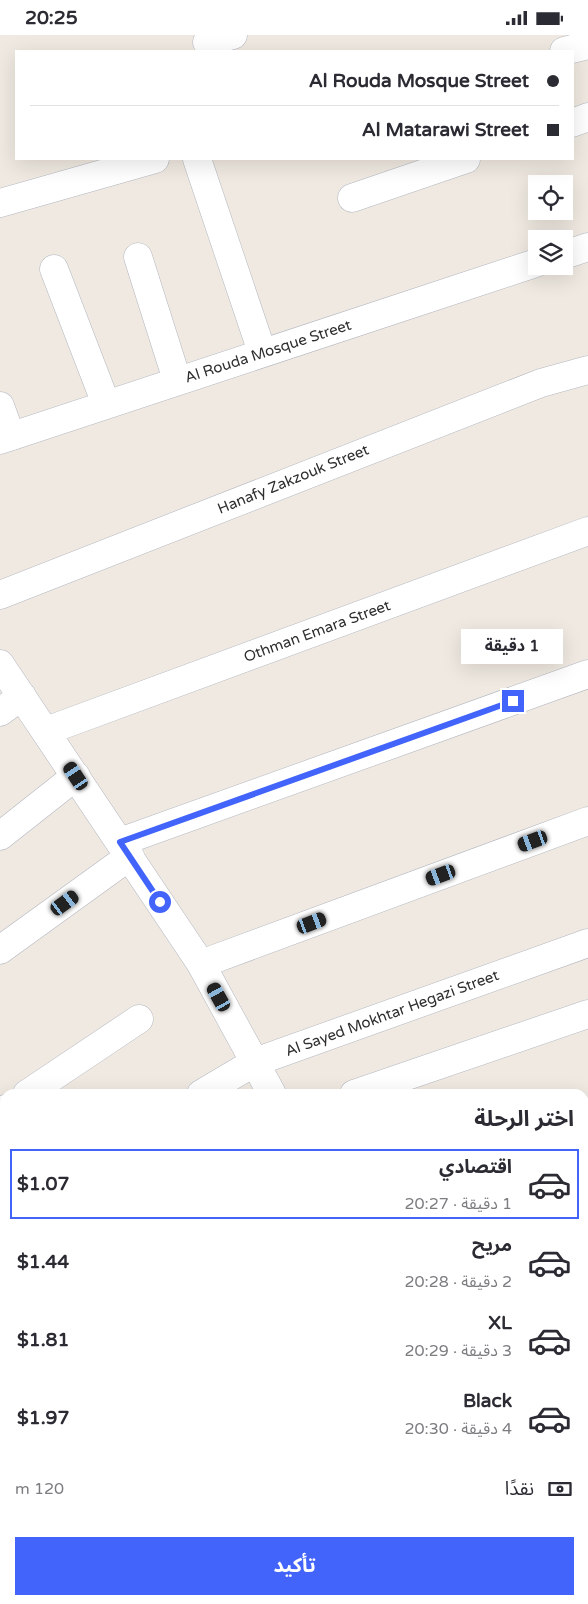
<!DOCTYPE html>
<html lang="ar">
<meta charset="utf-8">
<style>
:root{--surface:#fff;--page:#f2f2f3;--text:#2b2b33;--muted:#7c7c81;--line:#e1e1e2;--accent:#4264fb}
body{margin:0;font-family:"Varela Round","Noto Sans Arabic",sans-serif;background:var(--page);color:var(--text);direction:rtl;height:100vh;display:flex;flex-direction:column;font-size:19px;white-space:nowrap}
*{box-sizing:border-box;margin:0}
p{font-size:16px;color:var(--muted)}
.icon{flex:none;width:28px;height:28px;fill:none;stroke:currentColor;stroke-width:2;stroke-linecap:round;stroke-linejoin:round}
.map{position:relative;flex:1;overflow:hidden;direction:ltr}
.sheet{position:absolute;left:0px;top:1054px;width:589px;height:516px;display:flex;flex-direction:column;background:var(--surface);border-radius:15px 15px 0 0;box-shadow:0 5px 20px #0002;direction:rtl}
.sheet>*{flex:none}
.hud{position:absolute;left:15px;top:15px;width:559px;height:110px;border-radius:0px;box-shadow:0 5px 20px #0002;direction:rtl;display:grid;align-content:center;height:110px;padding:0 15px;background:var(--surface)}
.buttons{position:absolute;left:528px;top:140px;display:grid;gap:10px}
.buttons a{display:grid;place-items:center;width:45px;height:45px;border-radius:0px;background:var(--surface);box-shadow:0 5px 20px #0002;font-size:25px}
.end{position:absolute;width:22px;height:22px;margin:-11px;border:6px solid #4264fb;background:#fff;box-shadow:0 0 0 2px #fff}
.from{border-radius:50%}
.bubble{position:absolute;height:35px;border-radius:0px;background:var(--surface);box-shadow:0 5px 20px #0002;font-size:16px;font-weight:700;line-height:35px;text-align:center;direction:rtl}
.car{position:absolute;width:15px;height:30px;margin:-15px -8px;border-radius:6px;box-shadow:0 0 4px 1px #0007;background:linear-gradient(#222 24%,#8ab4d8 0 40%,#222 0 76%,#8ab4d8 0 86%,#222 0)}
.hud b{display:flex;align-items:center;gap:18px;height:48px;font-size:19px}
.hud b+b{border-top:1px solid var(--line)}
.hud i{width:12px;height:12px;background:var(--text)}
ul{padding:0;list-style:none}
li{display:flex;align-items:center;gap:15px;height:70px;margin:0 10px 8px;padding:0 5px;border:2px solid transparent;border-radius:0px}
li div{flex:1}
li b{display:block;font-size:19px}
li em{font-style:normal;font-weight:700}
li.active{border-color:var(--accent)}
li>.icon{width:45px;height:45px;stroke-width:1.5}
h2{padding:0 15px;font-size:22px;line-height:60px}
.pay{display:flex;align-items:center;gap:12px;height:55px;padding:0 15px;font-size:19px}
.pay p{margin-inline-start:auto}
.action{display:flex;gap:10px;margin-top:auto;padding:10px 15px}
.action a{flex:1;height:58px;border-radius:0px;background:var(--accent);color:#fff;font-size:20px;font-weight:700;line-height:58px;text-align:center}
.status{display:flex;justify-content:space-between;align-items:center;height:35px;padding:0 25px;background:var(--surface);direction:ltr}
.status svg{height:14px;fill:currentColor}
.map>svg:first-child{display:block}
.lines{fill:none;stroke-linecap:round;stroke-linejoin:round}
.minor-casing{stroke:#b4b7c1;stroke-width:29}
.major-casing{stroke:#c9c9c9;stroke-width:29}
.minor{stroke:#fff;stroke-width:28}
.major{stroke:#f2d163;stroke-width:28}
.route{stroke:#4264fb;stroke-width:6}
.labels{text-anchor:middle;stroke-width:4;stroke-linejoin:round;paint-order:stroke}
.street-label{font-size:15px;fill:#2e2e2e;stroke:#fff}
</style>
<div class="status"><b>20:25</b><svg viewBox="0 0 49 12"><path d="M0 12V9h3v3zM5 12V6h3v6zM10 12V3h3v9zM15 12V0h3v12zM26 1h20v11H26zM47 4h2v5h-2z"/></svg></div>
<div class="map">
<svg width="588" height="1569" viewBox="0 0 588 1569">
<rect width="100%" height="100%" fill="#efe9e1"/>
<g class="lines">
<g class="minor-casing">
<g id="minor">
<path d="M207,7l26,-7"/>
<path d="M564,16l24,-6"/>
<path d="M572,88l16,-6"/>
<path d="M197,124l65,193"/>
<path d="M352,163l114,-39"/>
<path d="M0,168l155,-44"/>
<path d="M564,220l24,-8"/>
<path d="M138,222l39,123"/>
<path d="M54,234l52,135"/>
<path d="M0,371l11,30"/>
<path d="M0,405l536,-177"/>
<path d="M0,560l541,-212 47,-13"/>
<path d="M0,629l201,300 71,130"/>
<path d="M0,677l22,-16"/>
<path d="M46,696l542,-200"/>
<path d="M0,801l76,-60"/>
<path d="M120,807l468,-168"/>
<path d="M0,915l130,-94"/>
<path d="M201,929l387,-143"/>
<path d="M27,1059l112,-75"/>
<path d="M201,1059l54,-32 333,-119"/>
<path d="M354,1059l234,-80"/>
<path d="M0,1077l5,-3"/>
<path d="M584,1094l4,-2"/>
</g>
</g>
<g class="major-casing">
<g id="major">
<path d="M0,1098l5,7"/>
<path d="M0,1205l5,9"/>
<path d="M194,1565l2,4"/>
<path d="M268,1565l2,4"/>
</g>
</g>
<use href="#minor" class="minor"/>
<use href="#major" class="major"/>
</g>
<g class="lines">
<path class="route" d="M160,867l-40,-60 393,-141"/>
</g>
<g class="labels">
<g class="street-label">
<text transform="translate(268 316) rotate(-18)" y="5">Al Rouda Mosque Street</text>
<text transform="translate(293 444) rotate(-22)" y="5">Hanafy Zakzouk Street</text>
<text transform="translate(317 596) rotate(-20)" y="5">Othman Emara Street</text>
<text transform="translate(392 978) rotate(-20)" y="5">Al Sayed Mokhtar Hegazi Street</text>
</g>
</g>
</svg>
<div class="buttons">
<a><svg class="icon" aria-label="locate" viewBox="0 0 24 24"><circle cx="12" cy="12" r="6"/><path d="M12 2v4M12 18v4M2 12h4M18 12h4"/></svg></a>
<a><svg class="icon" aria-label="layers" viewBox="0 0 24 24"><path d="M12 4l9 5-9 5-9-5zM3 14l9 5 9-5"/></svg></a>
</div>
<i class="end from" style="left:160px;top:867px"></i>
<i class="end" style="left:513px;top:666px"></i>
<div class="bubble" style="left:461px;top:594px;width:102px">1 دقيقة</div>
<i class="car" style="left:76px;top:741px;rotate:326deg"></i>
<i class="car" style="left:533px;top:806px;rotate:250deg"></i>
<i class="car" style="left:441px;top:840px;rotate:250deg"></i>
<i class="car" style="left:65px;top:868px;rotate:54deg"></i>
<i class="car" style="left:312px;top:888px;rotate:69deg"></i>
<i class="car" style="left:219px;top:962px;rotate:331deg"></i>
<div class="hud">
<b><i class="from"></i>Al Rouda Mosque Street</b>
<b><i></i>Al Matarawi Street</b>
</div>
<section class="sheet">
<h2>اختر الرحلة</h2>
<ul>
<li class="active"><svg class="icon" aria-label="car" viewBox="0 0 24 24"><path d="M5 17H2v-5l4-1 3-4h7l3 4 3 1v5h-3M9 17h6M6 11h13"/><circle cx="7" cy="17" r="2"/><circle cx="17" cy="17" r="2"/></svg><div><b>اقتصادي</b><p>1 دقيقة · 20:27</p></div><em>$1.07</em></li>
<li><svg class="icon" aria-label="car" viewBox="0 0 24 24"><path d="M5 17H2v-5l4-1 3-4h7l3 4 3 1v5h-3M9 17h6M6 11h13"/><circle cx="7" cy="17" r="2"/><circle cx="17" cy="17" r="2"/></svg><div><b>مريح</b><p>2 دقيقة · 20:28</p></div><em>$1.44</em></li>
<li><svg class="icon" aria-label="car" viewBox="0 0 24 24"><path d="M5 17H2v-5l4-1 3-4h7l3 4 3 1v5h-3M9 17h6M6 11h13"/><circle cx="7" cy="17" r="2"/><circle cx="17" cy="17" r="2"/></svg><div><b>XL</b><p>3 دقيقة · 20:29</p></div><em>$1.81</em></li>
<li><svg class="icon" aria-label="car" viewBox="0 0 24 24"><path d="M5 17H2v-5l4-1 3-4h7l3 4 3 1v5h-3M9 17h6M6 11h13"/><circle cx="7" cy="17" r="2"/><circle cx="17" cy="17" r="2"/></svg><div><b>Black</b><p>4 دقيقة · 20:30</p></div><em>$1.97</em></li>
</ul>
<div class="pay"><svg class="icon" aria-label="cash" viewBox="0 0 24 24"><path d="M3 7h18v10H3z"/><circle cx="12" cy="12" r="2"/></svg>نقدًا<p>120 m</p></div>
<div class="action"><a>تأكيد</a></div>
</section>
</div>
